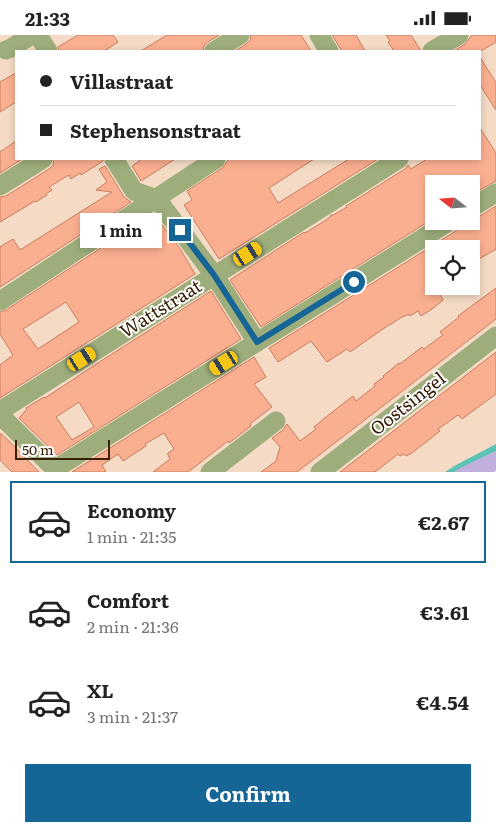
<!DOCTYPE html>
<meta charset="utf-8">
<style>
:root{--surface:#fff;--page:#f2f2f2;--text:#222;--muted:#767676;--line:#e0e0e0;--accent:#156597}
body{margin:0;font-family:Literata,serif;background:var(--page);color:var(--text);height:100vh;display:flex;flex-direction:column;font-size:19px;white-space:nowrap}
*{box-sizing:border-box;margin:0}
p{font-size:16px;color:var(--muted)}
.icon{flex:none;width:28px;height:28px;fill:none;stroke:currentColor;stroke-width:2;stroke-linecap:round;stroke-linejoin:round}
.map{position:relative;height:437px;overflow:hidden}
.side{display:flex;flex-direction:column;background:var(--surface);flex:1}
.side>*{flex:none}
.guide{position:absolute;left:15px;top:15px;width:466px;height:110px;border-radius:0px;box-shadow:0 2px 8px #0003;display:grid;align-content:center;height:110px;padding:0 25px;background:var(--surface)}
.needle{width:32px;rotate:287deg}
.controls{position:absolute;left:425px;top:140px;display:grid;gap:10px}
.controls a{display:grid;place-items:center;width:55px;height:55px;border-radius:0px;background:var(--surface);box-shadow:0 2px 8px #0003;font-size:25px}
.scale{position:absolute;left:15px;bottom:12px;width:95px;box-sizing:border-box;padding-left:5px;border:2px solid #392108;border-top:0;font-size:14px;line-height:18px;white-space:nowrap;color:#392108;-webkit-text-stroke:4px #fff;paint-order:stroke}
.end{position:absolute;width:22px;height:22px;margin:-11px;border:6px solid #156597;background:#fff;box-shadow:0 0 0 2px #fff}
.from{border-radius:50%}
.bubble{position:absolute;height:35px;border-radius:0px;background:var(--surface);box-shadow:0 2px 8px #0003;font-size:16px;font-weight:700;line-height:35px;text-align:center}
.car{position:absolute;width:15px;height:30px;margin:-15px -8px;border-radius:6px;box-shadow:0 0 4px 1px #0007;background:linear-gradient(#f5c518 24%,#345 0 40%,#f5c518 0 76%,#345 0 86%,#f5c518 0)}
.guide b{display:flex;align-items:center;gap:18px;height:48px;font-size:19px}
.guide b+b{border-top:1px solid var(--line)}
.guide i{width:12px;height:12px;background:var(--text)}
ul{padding:9px 0 0;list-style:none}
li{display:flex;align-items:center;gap:15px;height:82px;margin:0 10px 8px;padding:0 15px;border:2px solid transparent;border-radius:0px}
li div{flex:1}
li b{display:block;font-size:19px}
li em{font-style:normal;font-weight:700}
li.selected{border-color:var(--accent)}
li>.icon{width:45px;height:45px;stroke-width:1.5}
.primary-button{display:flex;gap:10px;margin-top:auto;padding:10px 25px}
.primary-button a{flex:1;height:58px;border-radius:0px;background:var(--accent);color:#fff;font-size:20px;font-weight:700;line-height:58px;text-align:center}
.status{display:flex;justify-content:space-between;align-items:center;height:35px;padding:0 25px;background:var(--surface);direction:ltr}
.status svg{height:14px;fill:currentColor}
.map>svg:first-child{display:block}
.green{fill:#c1afdd}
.water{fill:#5cc3b4}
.building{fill:#fbaf91;stroke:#c87d5e;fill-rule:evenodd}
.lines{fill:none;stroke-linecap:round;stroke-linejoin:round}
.minor{stroke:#9dad7b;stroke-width:19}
.route{stroke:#156597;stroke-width:6}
.labels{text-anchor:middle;stroke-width:4;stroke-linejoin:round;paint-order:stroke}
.street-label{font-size:18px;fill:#392108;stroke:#fff}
</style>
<div class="status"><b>21:33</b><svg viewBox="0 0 49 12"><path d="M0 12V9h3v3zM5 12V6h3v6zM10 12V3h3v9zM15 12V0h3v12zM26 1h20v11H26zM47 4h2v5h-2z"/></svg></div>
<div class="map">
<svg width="496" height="437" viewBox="0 0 496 437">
<rect width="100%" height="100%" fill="#f5dbc5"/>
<path class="green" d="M496,416v19l-2,2h-40l5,-4z"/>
<path class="water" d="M496,409v7l-36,17 -6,4h-9l11,-7z"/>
<g class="building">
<path d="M78,0h35l5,7 -14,9h-45l-1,-4z"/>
<path d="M167,0h52l-11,7 -4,4 -1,5h-62z"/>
<path d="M251,0h50l10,16h-76l11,-7 4,-4z"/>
<path d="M332,0h24l9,16h-23z"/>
<path d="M386,0h25l10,16h-27l-6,-9 2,-1z"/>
<path d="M472,0h24v7l-15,9h-27l11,-7z"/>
<path d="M480,22l16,26v27l-16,-25z"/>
<path d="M16,38v29l-16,10v-30z"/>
<path d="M480,93l16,25v28l-25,14v-11h-37v34l-173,109 -31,-47 74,-48 1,1 21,-13 4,-3 1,-2h2l14,-8 -1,-1 59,-37 3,-4 3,4 16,-10h53z"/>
<path d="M16,106v18h6l-22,14v-21z"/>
<path d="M54,124h49v2l-22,14 -1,-2 -9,6 -2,-4 -2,1 -18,11 3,3 -6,4 1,1 -11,7 -1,-1 -35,21v-25l6,-1 43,-27 4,-4z"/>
<path d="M142,124h33l-34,22 -9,-15z"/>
<path d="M229,124h85l-45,29 9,15 71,-44h29l-159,100 -35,-54 8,-5 -5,-9 35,-23z"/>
<path d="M105,131l19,31 7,5 -131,85v-40l13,-8 7,11 92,-58 -16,-2 11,-8 -8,-13z"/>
<path d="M496,171v43l-17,10 -2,-3 -6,4v-11h-37v37h1l8,14 -11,9 -11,7 -3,-5 -8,5 -1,-2 -9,4 -10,7v-1l-40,28 -3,-3 -20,13 -16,-21 -33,21 -9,-14 187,-117 4,-6 7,-4h4v-2l6,-1z"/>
<path d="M145,184l4,8 10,-6 20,26 16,27 -195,124v-33l13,-10 -13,-21v-22l6,-2zM66,267l13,20 -41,27 -15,-20z"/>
<path d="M496,253v31l-199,153h-36l15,-11 4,-14 -8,-9 11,-8 4,-6 13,17 16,-12 -2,-2 12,-10 27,-21 3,5 19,-15 -1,-2 10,-7 -1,-1 16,-13 1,1 22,-17 2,2 19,-14 -3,-3 19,-15 -1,-1z"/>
<path d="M211,256l30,48 -184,116 -38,-37 8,-9 -1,-1 18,-11 1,1 59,-39zM79,367l15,25 -22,13 -16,-23z"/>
<path d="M496,317v42l-11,8 -23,17 -4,-4 -20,14 2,2 -28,22 -6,3 -2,-2 -4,2 -2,-2 -23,18h-35z"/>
<path d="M254,322l12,20 -12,7 18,23 -22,17 1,2 -22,17 -1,-2 -40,31h-35l17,-13 -2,-4v-2l6,-4 -10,-16 -19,11 1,2 -23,15 -5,-7 -16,11 4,7h-34z"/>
<path d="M0,398l11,10 28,29h-27l-12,-12z"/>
</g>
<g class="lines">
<g class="minor">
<path d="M38,0l10,16"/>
<path d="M319,0l10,16"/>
<path d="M6,15l5,-2 21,-13"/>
<path d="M214,16l26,-16"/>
<path d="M432,16l27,-16"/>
<path d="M114,124l20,32 23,8 57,76 43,67"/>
<path d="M0,151l43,-27"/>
<path d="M471,173l25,-15"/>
<path d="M0,266l216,-142"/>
<path d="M0,376l399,-252"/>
<path d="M0,380l58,57"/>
<path d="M55,434l395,-248"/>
<path d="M210,437l66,-51"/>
<path d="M320,437l176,-136"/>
</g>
</g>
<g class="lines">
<path class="route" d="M180,195l34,45 43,67 97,-60"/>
</g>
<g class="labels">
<g class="street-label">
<text transform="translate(161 274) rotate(-32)" y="6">Wattstraat</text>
<text transform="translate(408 369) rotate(-38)" y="6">Oostsingel</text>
</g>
</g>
</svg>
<div class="controls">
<a><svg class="needle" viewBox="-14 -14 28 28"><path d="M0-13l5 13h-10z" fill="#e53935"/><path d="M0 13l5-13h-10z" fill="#767676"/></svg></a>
<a><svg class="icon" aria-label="locate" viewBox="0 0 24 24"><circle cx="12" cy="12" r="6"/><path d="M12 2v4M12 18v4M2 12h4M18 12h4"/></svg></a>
</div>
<div class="scale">50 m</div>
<i class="end from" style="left:354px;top:247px"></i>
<i class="end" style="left:180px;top:195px"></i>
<div class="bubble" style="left:80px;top:178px;width:82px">1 min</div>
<i class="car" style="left:248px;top:219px;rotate:58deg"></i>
<i class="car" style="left:82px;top:324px;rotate:58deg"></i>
<i class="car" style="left:224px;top:328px;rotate:238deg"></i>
<div class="guide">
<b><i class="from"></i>Villastraat</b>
<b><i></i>Stephensonstraat</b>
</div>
</div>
<section class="side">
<ul>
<li class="selected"><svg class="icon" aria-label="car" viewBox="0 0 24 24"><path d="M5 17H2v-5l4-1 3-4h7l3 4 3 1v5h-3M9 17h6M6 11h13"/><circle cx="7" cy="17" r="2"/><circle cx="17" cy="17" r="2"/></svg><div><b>Economy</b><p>1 min · 21:35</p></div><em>€2.67</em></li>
<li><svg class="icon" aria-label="car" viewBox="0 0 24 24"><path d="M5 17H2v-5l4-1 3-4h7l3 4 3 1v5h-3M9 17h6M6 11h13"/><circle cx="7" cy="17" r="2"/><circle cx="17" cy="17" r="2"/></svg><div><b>Comfort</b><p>2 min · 21:36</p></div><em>€3.61</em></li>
<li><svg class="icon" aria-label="car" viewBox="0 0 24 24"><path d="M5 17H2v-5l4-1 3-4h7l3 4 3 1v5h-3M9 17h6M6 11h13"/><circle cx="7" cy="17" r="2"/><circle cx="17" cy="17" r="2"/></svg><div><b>XL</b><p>3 min · 21:37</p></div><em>€4.54</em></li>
</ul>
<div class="primary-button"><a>Confirm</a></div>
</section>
